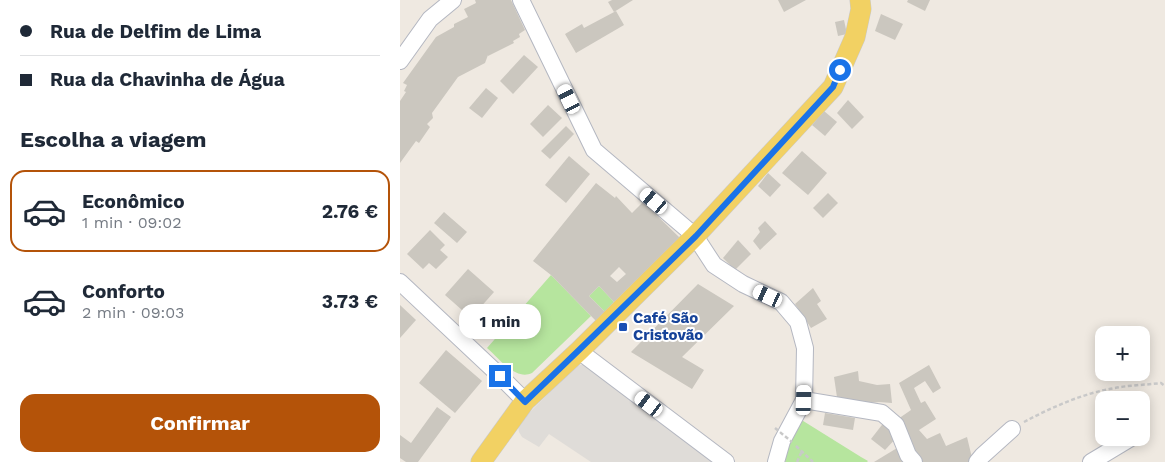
<!DOCTYPE html>
<html lang="pt">
<meta charset="utf-8">
<style>
:root{--surface:#fff;--page:#f6f6f7;--text:#1f2937;--muted:#747a83;--line:#e0e1e3;--accent:#b45309}
body{margin:0;font-family:"Work Sans",sans-serif;background:var(--page);color:var(--text);height:100vh;display:flex;flex-direction:column;font-size:19px;white-space:nowrap}
*{box-sizing:border-box;margin:0}
p{font-size:16px;color:var(--muted)}
.icon{flex:none;width:28px;height:28px;fill:none;stroke:currentColor;stroke-width:2;stroke-linecap:round;stroke-linejoin:round}
.map{position:relative;flex:1;overflow:hidden}
.panel{display:flex;flex-direction:column;background:var(--surface);width:400px}
.panel>*{flex:none}
.guide{display:grid;align-content:center;height:110px;padding:0 20px;background:var(--surface)}
.controls{position:absolute;left:695px;top:326px;display:grid;gap:10px}
.controls a{display:grid;place-items:center;width:55px;height:55px;border-radius:10px;background:var(--surface);box-shadow:0 2px 12px #0003;font-size:25px}
.end{position:absolute;width:22px;height:22px;margin:-11px;border:6px solid #1a73e8;background:#fff;box-shadow:0 0 0 2px #fff}
.from{border-radius:50%}
.bubble{position:absolute;height:35px;border-radius:15px;background:var(--surface);box-shadow:0 2px 12px #0003;font-size:16px;font-weight:700;line-height:35px;text-align:center}
.car{position:absolute;width:15px;height:30px;margin:-15px -8px;border-radius:6px;box-shadow:0 0 4px 1px #0007;background:linear-gradient(#fff 24%,#345 0 40%,#fff 0 76%,#345 0 86%,#fff 0)}
.guide b{display:flex;align-items:center;gap:18px;height:48px;font-size:19px}
.guide b+b{border-top:1px solid var(--line)}
.guide i{width:12px;height:12px;background:var(--text)}
ul{padding:0;list-style:none}
li{display:flex;align-items:center;gap:15px;height:82px;margin:0 10px 8px;padding:0 10px;border:2px solid transparent;border-radius:15px}
li div{flex:1}
li b{display:block;font-size:19px}
li em{font-style:normal;font-weight:700}
li.active{border-color:var(--accent)}
li>.icon{width:45px;height:45px;stroke-width:1.5}
h2{padding:0 20px;font-size:22px;line-height:60px}
.action{display:flex;gap:10px;margin-top:auto;padding:10px 20px}
.action a{flex:1;height:58px;border-radius:15px;background:var(--accent);color:#fff;font-size:20px;font-weight:700;line-height:58px;text-align:center}
main{display:flex;flex:1;min-height:0}
.map>svg:first-child{display:block}
.green{fill:#b6e59e}
.plaza{fill:#dfdcd8}
.building{fill:#cbc7bf;fill-rule:evenodd}
.lines{fill:none;stroke-linecap:round;stroke-linejoin:round}
.minor-casing{stroke:#b4b7c1;stroke-width:18}
.major-casing{stroke:#c9c9c9;stroke-width:21}
.path{stroke:#c9c9c9;stroke-width:2.5;stroke-dasharray:4 2.5;stroke-linecap:butt}
.minor{stroke:#fff;stroke-width:16}
.major{stroke:#f2d163;stroke-width:20}
.path-bridge{stroke:#c9c9c9;stroke-width:2.5;stroke-dasharray:4 2.5;stroke-linecap:butt}
.route{stroke:#1a73e8;stroke-width:6}
.transit-dot{fill:#1a4fb4;stroke:#fff;stroke-width:2}
.labels{text-anchor:middle;stroke-width:4;stroke-linejoin:round;paint-order:stroke}
.transit-label{font-size:15px;font-weight:bold;fill:#164399;stroke:#fff;text-anchor:start}
</style>
<main>
<section class="panel">
<div class="guide">
<b><i class="from"></i>Rua de Delfim de Lima</b>
<b><i></i>Rua da Chavinha de Água</b>
</div>
<h2>Escolha a viagem</h2>
<ul>
<li class="active"><svg class="icon" aria-label="car" viewBox="0 0 24 24"><path d="M5 17H2v-5l4-1 3-4h7l3 4 3 1v5h-3M9 17h6M6 11h13"/><circle cx="7" cy="17" r="2"/><circle cx="17" cy="17" r="2"/></svg><div><b>Econômico</b><p>1 min · 09:02</p></div><em>2.76 €</em></li>
<li><svg class="icon" aria-label="car" viewBox="0 0 24 24"><path d="M5 17H2v-5l4-1 3-4h7l3 4 3 1v5h-3M9 17h6M6 11h13"/><circle cx="7" cy="17" r="2"/><circle cx="17" cy="17" r="2"/></svg><div><b>Conforto</b><p>2 min · 09:03</p></div><em>3.73 €</em></li>
</ul>
<div class="action"><a>Confirmar</a></div>
</section>
<div class="map">
<svg width="765" height="462" viewBox="0 0 765 462">
<rect width="100%" height="100%" fill="#efe9e1"/>
<g class="green">
<path d="M151,275l40,41 -59,57c-17,8 -33,-15 -45,-25z"/>
<path d="M199,286l15,16 -9,10 -16,-16z"/>
<path d="M400,419l61,38 7,4 -1,1h-82l4,-20z"/>
</g>
<path class="plaza" d="M180,365h5l131,97h-125l-42,-28 -10,13 -17,-10 -3,-5 -1,-6 4,-6 46,-46z"/>
<g class="building">
<path d="M75,0h36l14,30 -6,4 1,3 -7,4 1,2 -26,13v-1l-3,8 -27,14 -26,36 1,5 -6,6 3,3 -11,16 -3,-2 -16,22v-62l6,-9 -2,-1 3,-6 -4,-2 33,-46 18,-10v-3l14,-7 -4,-8 12,-6z"/>
<path d="M212,0h21l-19,12 -6,-10z"/>
<path d="M378,0h28l-22,12z"/>
<path d="M508,0h22l-5,11 -18,-9z"/>
<path d="M216,11l8,14 -48,28 -11,-19 17,-10 2,4z"/>
<path d="M481,14l22,10 -8,16 -20,-9z"/>
<path d="M444,20l3,14 -9,2 -3,-14z"/>
<path d="M124,55l14,12 -25,27 -13,-13z"/>
<path d="M86,88l12,10 -16,20 -13,-10z"/>
<path d="M448,100l16,17 -12,12 -15,-16z"/>
<path d="M148,105l14,13 -19,19 -13,-13z"/>
<path d="M424,111l13,11 -12,14 -13,-11z"/>
<path d="M166,126l8,8 -24,25 -9,-8z"/>
<path d="M402,151l25,22 -19,22 -26,-22z"/>
<path d="M169,156l21,18 -24,29 -21,-18z"/>
<path d="M368,173l13,12 -11,12 -12,-11z"/>
<path d="M196,183l19,15 1,-2 16,17 11,-11 37,36 -66,64 -15,-16 -10,10 16,16 -9,9 -45,-46 -18,-14zM219,267l7,7 -9,8 -7,-6z"/>
<path d="M428,193l10,10 -15,15 -10,-10z"/>
<path d="M44,212l23,20 -10,11 -23,-20z"/>
<path d="M365,221l12,13 -17,16 -7,-9 7,-9 -2,-4z"/>
<path d="M30,230l15,15 -5,5 8,7 -12,12 -7,-6 -6,6 -16,-15z"/>
<path d="M338,240l13,14 -16,16 -12,-12z"/>
<path d="M68,269l26,23 -23,26 -26,-23z"/>
<path d="M298,284l36,22 -52,51 22,13 -12,19 -61,-37z"/>
<path d="M413,288l8,13 -4,3 10,15 -16,9 -16,-24z"/>
<path d="M0,305l16,15 -16,18z"/>
<path d="M46,350l36,31 -27,32 -36,-30z"/>
<path d="M529,365l12,23 -8,5 -8,-12 -11,7 7,15 4,-2 11,18 -17,11 8,9 13,-6 6,13 21,-9 6,25h-54l-21,-43 13,-9 -12,-27z"/>
<path d="M458,371l1,10 18,4 13,-1 2,19 -13,-1 -18,2h-23l-4,-27z"/>
<path d="M37,407l14,10 -33,45h-12l-6,-4v-23l11,8z"/>
<path d="M425,413l30,5 -2,12 -30,-5z"/>
<path d="M485,421l13,15 -13,14 -14,-11z"/>
<path d="M502,445l8,17h-36z"/>
</g>
<g class="lines">
<g class="minor-casing">
<g id="minor">
<path d="M121,0l73,150 101,86 19,29 29,19 38,18 17,20 7,26 -1,52 -22,41 -6,21"/>
<path d="M0,61l30,-42 23,-19"/>
<path d="M0,282l100,94 25,25"/>
<path d="M179,351l147,111"/>
<path d="M404,400l78,13 14,12 12,30 6,7"/>
<path d="M577,462l5,-6 30,-27"/>
<path d="M691,462l40,-24"/>
</g>
</g>
<g class="major-casing">
<path id="major" d="M81,462l44,-61 54,-50 116,-115 138,-149 22,-50 6,-28 -1,-9"/>
</g>
<g class="path">
<path d="M624,422c28,-15 60,-29 91,-34 15,-3 31,-3 46,-5l4,3"/>
<path d="M396,446l17,16"/>
<path d="M397,462l5,-11"/>
</g>
<use href="#minor" class="minor"/>
<use href="#major" class="major"/>
<path class="path-bridge" d="M375,428l17,14"/>
</g>
<g class="lines">
<path class="route" d="M100,376l25,26 54,-52 117,-114 137,-149 7,-17"/>
</g>
<rect class="transit-dot" x="218" y="322" width="10" height="10" rx="2.5"/>
<g class="labels">
<g class="transit-label">
<text x="233" y="323">Café São<tspan x="233" dy="17">Cristovão</tspan></text>
</g>
</g>
</svg>
<div class="controls">
<a>+</a>
<a>−</a>
</div>
<i class="end from" style="left:440px;top:70px"></i>
<i class="end" style="left:100px;top:376px"></i>
<div class="bubble" style="left:59px;top:304px;width:82px">1 min</div>
<i class="car" style="left:169px;top:99px;rotate:334deg"></i>
<i class="car" style="left:254px;top:201px;rotate:310deg"></i>
<i class="car" style="left:368px;top:296px;rotate:295deg"></i>
<i class="car" style="left:404px;top:400px;rotate:2deg"></i>
<i class="car" style="left:249px;top:404px;rotate:307deg"></i>
</div>
</main>
